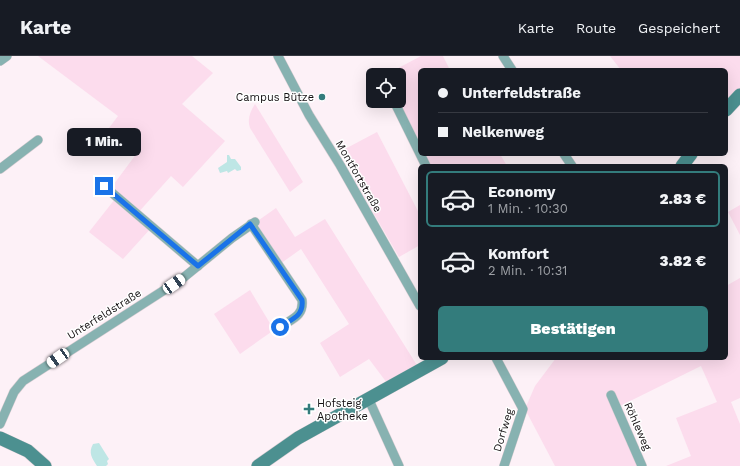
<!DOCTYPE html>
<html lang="de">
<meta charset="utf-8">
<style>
:root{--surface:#171b24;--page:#20242c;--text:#f1f3f6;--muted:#9ea1a6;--line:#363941;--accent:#337c7c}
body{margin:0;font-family:"Work Sans",sans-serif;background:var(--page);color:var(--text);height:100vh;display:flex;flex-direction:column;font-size:15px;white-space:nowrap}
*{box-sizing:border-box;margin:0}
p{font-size:13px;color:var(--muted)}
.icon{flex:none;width:22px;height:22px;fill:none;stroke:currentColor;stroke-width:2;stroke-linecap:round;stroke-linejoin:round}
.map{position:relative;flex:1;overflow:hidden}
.details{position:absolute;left:418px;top:108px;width:310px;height:196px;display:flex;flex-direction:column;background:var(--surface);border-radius:6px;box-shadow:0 4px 16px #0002}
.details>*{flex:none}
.guide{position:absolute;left:418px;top:12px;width:310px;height:88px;border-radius:6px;box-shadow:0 4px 16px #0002;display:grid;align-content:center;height:88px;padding:0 20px;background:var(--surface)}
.buttons{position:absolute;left:366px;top:12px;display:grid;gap:8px}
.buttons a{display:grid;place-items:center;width:40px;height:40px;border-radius:6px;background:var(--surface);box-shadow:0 4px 16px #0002;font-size:20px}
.end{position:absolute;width:18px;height:18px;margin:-9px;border:5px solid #1a73e8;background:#fff;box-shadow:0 0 0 2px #fff}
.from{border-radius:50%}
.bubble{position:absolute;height:28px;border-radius:6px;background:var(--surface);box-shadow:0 4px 16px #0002;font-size:13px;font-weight:800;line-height:28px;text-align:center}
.car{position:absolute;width:12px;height:24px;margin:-12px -6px;border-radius:5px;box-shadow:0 0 3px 1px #0007;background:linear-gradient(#fff 24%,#345 0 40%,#fff 0 76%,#345 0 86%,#fff 0)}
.guide b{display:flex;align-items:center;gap:14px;height:38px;font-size:15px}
.guide b+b{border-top:1px solid var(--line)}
.guide i{width:10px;height:10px;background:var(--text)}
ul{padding:7px 0 0;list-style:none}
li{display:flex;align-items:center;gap:12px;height:56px;margin:0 8px 6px;padding:0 12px;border:2px solid transparent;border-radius:6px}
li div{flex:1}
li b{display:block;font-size:15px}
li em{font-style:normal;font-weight:800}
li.current{border-color:var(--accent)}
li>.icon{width:36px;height:36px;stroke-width:1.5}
.primary-button{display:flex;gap:8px;margin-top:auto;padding:8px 20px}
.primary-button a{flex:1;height:46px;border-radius:6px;background:var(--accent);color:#fff;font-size:16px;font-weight:800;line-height:46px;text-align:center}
header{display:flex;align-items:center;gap:24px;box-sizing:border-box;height:56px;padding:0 20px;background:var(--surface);border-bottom:1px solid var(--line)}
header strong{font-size:19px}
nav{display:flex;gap:22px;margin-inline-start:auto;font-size:14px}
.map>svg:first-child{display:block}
.green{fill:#fcdced}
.water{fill:#bee6e5}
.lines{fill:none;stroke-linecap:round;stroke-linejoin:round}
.street-casing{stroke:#d8cdd2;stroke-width:10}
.secondary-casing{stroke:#d8cdd2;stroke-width:14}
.street{stroke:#87b2b1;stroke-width:9}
.secondary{stroke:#4c9090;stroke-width:13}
.route{stroke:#1a73e8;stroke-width:5}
.poi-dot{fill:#337c7c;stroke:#fff;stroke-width:1.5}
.labels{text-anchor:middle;stroke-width:3;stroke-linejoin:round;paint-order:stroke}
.poi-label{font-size:11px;fill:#141012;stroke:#fff;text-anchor:end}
.street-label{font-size:11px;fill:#141012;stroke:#fff}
</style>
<header>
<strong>Karte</strong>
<nav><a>Karte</a><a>Route</a><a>Gespeichert</a></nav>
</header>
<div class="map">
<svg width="740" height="410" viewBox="0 0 740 410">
<rect width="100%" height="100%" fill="#fdf1f7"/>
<g class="green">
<path d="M38,0h154l21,17 -31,31 43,37 -42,46 -12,-11 -35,39 15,13 -28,31 -34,-27 26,-33 -4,-11 26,-35 -31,-21 12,-16z"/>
<path d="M421,0h22l7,14h-30v81l-21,-50v-26h-14z"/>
<path d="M610,0h130v38l-14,15v-39h-105z"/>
<path d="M255,48l48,78 -13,10 -40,-64c-3,-9 0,-16 5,-24z"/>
<path d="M377,76l43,83v30l-21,12 -44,-76 2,-8 -14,-23z"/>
<path d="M422,98h78l7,12h-79z"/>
<path d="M740,149v30l-12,-23z"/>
<path d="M276,152l19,29 30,-18 95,151 -30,17 -21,-28 -29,18 -20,-34 29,-19 -48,-75 -21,15 -28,-39z"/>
<path d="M740,222v120l-9,4 9,22v42h-74l25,-10 -15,-38 41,-16 -16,-36 -85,42 26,58h-87l-30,-57 10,-23 21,-28h170v-72z"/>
<path d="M250,234l24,40 -34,24 -26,-40z"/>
</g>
<g class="water">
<path d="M227,99h2l2,4h4l6,8v3l-4,1 -2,-2 -7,4 -1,-2 -7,2 -2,-5 9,-6z"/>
<path d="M99,387l10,16 -2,2 1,3 -2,2h-9c-5,-8 -9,-13 -4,-22z"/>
</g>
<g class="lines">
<g class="street-casing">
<g id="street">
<path d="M278,0l31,59 31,50 80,141"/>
<path d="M503,0l9,14"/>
<path d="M0,5l7,-5"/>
<path d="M394,45l32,65"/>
<path d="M564,98l8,12"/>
<path d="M0,113l38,-29"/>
<path d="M104,130l94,80"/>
<path d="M251,168l51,76c2,16 -10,19 -22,27"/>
<path d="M496,302l27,51 -19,57"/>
<path d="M611,339l31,71"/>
<path d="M369,344l30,66"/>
<path d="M0,368l14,-32 9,-11 160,-103 49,-40 23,-16"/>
</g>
</g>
<g class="secondary-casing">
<g id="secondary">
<path d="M726,54l14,-15"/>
<path d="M682,110l9,-12"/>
<path d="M0,382l28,13 17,15"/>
<path d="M258,410l40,-28 144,-80"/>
</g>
</g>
<use href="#street" class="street"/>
<use href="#secondary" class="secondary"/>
</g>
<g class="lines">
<path class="route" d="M104,130l94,80 52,-42 52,76c2,16 -10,19 -22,27"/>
</g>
<g class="poi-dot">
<circle cx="322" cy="41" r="4"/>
<path d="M307 347h4v4h4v4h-4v4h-4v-4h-4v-4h4z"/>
</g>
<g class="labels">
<g class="poi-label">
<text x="314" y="45">Campus Bütze</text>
<text x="317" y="351" text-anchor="start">Hofsteig<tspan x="317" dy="13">Apotheke</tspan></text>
</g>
<g class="street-label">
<text transform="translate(359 120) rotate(60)" y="4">Montfortstraße</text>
<text transform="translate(104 258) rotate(-32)" y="4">Unterfeldstraße</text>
<text transform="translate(638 370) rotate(66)" y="4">Röhleweg</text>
<text transform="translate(503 374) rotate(-73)" y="4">Dorfweg</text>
</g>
</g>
</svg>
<div class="buttons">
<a><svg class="icon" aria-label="locate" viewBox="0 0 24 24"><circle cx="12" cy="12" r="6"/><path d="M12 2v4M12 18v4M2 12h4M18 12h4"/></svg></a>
</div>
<i class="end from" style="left:280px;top:271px"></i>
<i class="end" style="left:104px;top:130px"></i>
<div class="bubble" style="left:67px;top:72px;width:74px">1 Min.</div>
<i class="car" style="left:174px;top:228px;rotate:56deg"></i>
<i class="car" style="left:58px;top:302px;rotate:236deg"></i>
<div class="guide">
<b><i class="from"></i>Unterfeldstraße</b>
<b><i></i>Nelkenweg</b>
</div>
<section class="details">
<ul>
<li class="current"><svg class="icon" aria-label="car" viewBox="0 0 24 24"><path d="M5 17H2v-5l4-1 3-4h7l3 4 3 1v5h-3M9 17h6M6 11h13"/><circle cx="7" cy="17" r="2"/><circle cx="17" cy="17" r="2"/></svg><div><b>Economy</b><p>1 Min. · 10:30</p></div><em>2.83 €</em></li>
<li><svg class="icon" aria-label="car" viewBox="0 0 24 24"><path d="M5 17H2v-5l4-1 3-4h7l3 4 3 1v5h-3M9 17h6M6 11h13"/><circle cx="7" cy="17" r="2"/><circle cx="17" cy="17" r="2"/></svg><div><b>Komfort</b><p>2 Min. · 10:31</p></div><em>3.82 €</em></li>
</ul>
<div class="primary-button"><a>Bestätigen</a></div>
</section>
</div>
